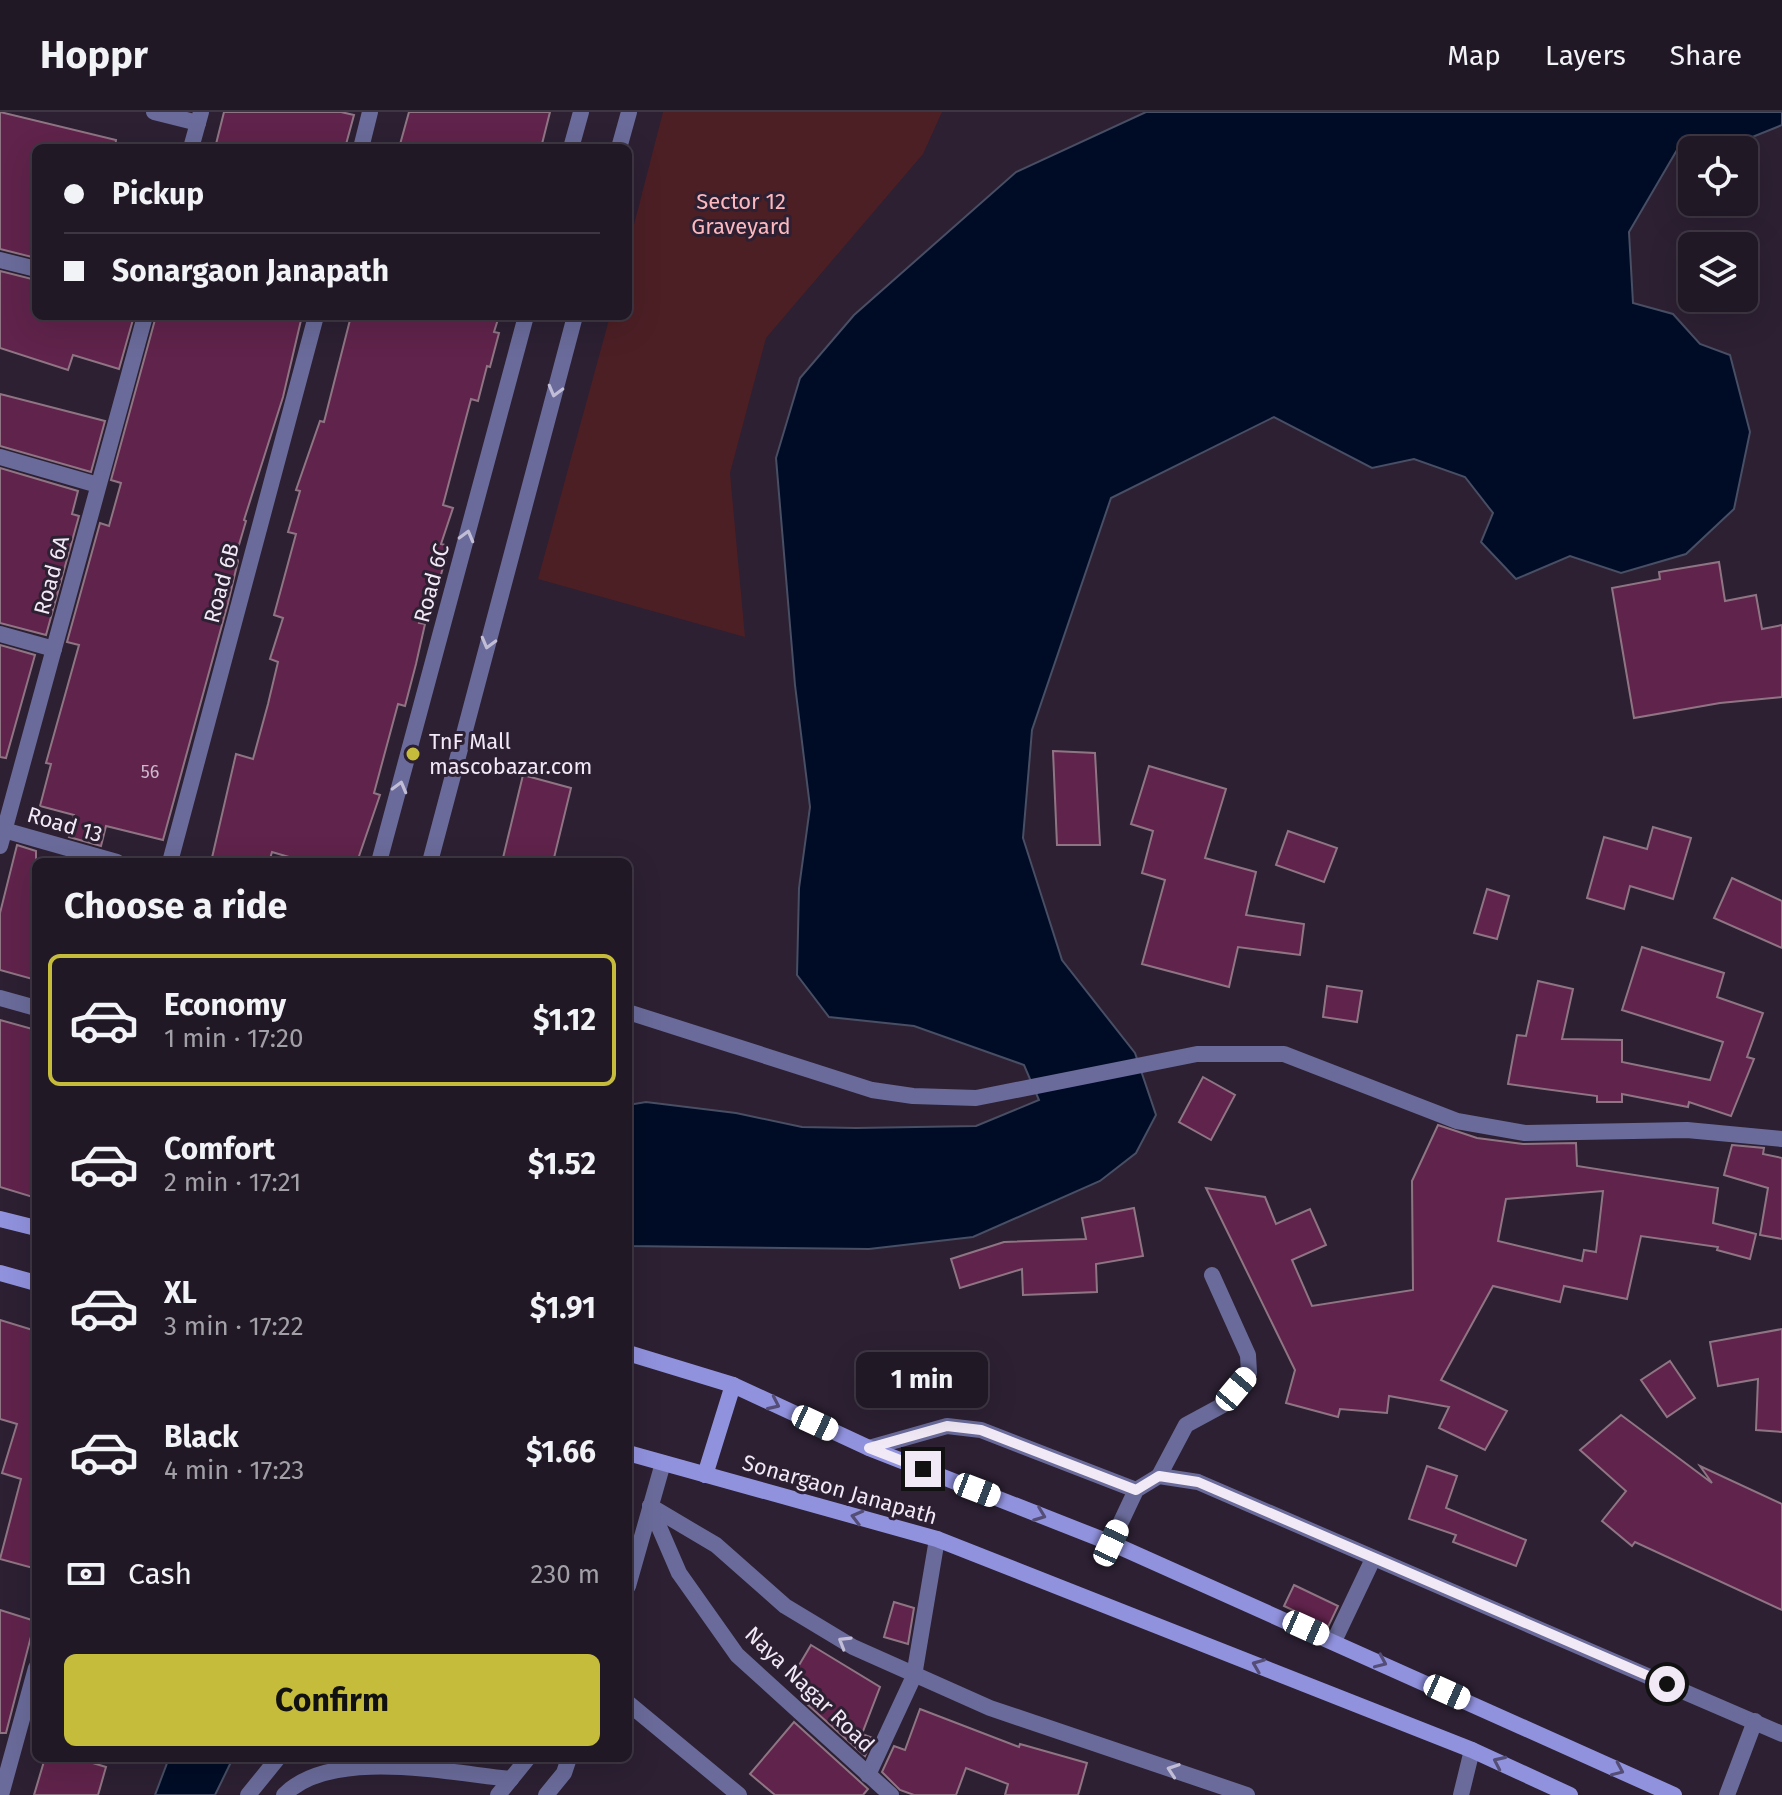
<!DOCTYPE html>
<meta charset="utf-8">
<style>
:root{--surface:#211826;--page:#2d2532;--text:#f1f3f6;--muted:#a2a0a7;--line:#3e3743;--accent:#c6bc3c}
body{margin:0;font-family:"Fira Sans",sans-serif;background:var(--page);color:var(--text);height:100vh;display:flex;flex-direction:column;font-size:30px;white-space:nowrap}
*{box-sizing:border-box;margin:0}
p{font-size:26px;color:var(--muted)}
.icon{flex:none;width:44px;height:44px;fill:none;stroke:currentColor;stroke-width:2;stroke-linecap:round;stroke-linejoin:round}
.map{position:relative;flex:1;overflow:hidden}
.drawer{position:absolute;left:32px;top:746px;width:600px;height:904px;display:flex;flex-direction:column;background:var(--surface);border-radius:12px;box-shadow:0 8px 32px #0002,0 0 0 2px var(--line)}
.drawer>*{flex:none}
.banner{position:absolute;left:32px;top:32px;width:600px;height:176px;border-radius:12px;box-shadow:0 8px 32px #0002,0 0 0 2px var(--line);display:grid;align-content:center;height:176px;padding:0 32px;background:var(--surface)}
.controls{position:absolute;left:1678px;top:24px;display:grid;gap:16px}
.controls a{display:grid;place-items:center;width:80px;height:80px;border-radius:12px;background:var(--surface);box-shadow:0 8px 32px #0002,0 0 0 2px var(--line);font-size:40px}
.end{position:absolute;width:36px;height:36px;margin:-18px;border:10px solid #f1e9f6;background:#111;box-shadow:0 0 0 4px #111}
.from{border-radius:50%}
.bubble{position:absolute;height:56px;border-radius:12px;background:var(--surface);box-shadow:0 8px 32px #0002,0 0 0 2px var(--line);font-size:26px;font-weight:700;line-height:56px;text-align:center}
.car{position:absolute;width:24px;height:48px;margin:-24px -12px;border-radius:10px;box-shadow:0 0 6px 2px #0007;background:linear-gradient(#fff 24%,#345 0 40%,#fff 0 76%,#345 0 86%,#fff 0)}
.banner b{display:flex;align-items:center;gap:28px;height:76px;font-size:30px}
.banner b+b{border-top:2px solid var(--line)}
.banner i{width:20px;height:20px;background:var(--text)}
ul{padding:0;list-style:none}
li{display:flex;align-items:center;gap:24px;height:132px;margin:0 16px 12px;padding:0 16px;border:4px solid transparent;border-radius:12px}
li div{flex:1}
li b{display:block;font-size:30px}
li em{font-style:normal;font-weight:700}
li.current{border-color:var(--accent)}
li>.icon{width:72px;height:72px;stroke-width:1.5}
h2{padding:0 32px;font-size:36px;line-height:96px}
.pay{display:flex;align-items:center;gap:20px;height:88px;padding:0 32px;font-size:30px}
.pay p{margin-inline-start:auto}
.cta{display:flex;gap:16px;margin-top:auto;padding:16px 32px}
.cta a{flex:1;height:92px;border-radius:12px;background:var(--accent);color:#111;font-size:32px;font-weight:700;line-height:92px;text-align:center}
header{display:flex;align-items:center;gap:48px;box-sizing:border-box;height:112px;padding:0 40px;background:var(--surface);border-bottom:2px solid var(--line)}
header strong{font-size:38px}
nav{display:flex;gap:44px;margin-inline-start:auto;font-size:28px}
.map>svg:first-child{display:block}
.green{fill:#4c1f25}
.water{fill:#000c26;stroke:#484e64;stroke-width:2}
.building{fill:#60234b;stroke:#8f7584;stroke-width:2;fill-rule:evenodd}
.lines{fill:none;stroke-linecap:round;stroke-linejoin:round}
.minor{stroke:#6a6b9a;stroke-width:16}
.tertiary{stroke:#6a6b9a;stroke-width:16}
.secondary{stroke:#9192de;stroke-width:16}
.oneway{stroke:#c2bdd6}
.oneway2{stroke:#544e77}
.route{stroke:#f1e9f6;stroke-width:10}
.poi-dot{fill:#c6bc3c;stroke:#2c2032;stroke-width:3}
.labels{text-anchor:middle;stroke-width:6;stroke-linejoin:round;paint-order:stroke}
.number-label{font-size:18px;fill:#cdb8cb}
.park-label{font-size:22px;fill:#fdb8be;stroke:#2c2032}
.street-label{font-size:22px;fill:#f1e9f6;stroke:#2c2032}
.poi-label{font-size:22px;fill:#f1e9f6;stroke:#2c2032;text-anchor:start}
</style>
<header>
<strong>Hoppr</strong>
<nav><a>Map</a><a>Layers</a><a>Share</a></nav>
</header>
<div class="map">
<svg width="1782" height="1683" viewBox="0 0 1782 1683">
<rect width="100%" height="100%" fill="#2c2032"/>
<path class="green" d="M663,0h279l-19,42 -157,184 -36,135 15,164 -207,-58 72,-263h18v-68z"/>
<g class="water">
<path d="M1146,0h636v13l-47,19 -58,6 -48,82 4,71 40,11 27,30 30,11 20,77 -16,77 -48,45 -65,19 -51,-17 -54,23 -35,-37 12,-29 -28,-36 -51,-18 -42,9 -98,-51 -163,81 -79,232 -9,108 39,122 73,93 21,62 -20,38 -36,28 -127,56 -104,12 -241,-3v-141l18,-3 90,11 66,14 54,1 120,-2 63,-26 -15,-35 -110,-39 -85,-9 -32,-42 2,-87 11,-81 -15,-122 -19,-227 24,-80 54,-63 162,-143z"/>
<path d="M169,1646h64l-18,37h-60z"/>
</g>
<g class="building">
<path d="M0,0l116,28 -1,8h-79v110l-36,-9z"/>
<path d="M224,0h117l13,3 -9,33h-130z"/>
<path d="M409,0h141l-9,36h-142z"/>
<path d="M0,159l36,9v36h98l-15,53 -46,-14 -5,15 -68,-22z"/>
<path d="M156,204h146l-19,81 -39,123 2,1 -10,34 2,6 -10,42 -65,237 -57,-14 -5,20 -32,-9 5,-22 -34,-9 11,-42 -5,-1 33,-118 -12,-3 33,-119 9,3 12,-43 -10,-3z"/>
<path d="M351,204h148l-5,16 5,1 -9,34 -3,-1 -9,35 -7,-2 -28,106 10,3 -12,36 8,2 -9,32 -9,-2 -12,47 6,1 -9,40 -11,42 -7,-2 -24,89 6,2 -23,67h-51l-34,-10 -3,10h-58l25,-108 17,5 15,-55 10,-42 -8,-3 13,-41 -9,-3 22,-81 -8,-2 12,-41 -4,-1 24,-69 4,1z"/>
<path d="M0,282l105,27 -14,51 -91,-26z"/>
<path d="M0,356l78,23 -6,23 7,2 -33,119 -46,-12z"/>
<path d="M1719,450l6,39 31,-6 6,34 20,-4v72l-62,6 -86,15 -22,-130 48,-9 -1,-7z"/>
<path d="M0,533l35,10 -29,103 -6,-1z"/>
<path d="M1053,639l42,2 5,92h-43z"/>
<path d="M1149,654l77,23 -21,69 51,14 -10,43 58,9 -4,31 -62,-8 -9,40 -87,-23 23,-84 -23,-7 11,-42 -22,-7z"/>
<path d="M523,663l48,13 -18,74h-51z"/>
<path d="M1653,715l38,11 -18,61 -43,-13 -6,23 -37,-11 17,-61 43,12z"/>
<path d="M1288,719l49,17 -13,34 -48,-17z"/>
<path d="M17,733l19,6v129l-36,-10v-57z"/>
<path d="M1732,766l50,23v47l-68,-30z"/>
<path d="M1487,777l22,7 -12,43 -23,-6z"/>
<path d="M1642,835l82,26 -7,24 46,16 -16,44 7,2 -23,57 -42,-14 -1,5 -66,-13v8h-25v-6l-89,-12 9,-49 9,1 12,-55 35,8 -11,50 60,1v22l88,18 13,-38 -101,-32z"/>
<path d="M1327,874l35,5 -5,31 -34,-5z"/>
<path d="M0,908l36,10v168l-36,-11z"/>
<path d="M1203,965l32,18 -24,45 -32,-18z"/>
<path d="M1438,1013l39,13 46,6 53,-1 1,23 141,22 -5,35 43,11 -6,25 -33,-9 1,-3 -77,-11 -14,63 -63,-13 -4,16 -67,-16 -52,94 66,31 -22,39 -46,-22 10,-21 -60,-11 -2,17 -47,-4 -2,8 -52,-14 9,-33 -89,-182 59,9 11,27 34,-15 16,36 -34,15 20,46 101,-16 -1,-109zM1603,1079l-7,61 -12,-2 -2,11 -84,-20 8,-42z"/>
<path d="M1732,1033l32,3 -1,6 19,4v81l-22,-4 8,-47 -44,-13z"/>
<path d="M1134,1096l9,48 -47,8 1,28 -74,3 -1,-26 -62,19 -9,-29 53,-17 82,-3 -4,-21z"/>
<path d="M0,1208l36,11 -3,237 -33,-9 21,-80 -19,-6 15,-49 -17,-5z"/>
<path d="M1782,1217v103l-26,-2 2,-51 -40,7 -8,-44z"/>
<path d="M1670,1249l25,37 -28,19 -26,-37z"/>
<path d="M1621,1303l91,68 -12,-17 82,38v106l-147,-68 -3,4 -30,-25 24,-30 -46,-41z"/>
<path d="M1427,1354l30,10 -11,32 80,32 -10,26 -63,-24 3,-7 -47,-16z"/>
<path d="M1294,1473l44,21 -10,21 -44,-21z"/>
<path d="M894,1490l20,6 -6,36 -24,-7z"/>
<path d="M0,1498l35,11 -29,112h-6z"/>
<path d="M811,1533l69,42 -18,47 11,4 -8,18 -57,-51 6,-7 -22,-21z"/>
<path d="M920,1597l99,38 1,-3 67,19 -9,32h-73l3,-11 -42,-16 -10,27h-42l-14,-5 -18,-18 12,-26 11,4z"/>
<path d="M794,1610l74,67 -5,6h-88l-25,-21z"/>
<path d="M45,1646h31l30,9 -8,28h-64z"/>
</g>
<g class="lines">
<g class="minor">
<path d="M154,0l44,11"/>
<path d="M191,36l10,-36"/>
<path d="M361,36l9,-36"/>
<path d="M0,148l36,9"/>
<path d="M0,345l98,28"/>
<path d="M0,522l54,15"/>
<path d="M0,717l117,33"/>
<path d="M0,734l145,-530"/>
<path d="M170,750l146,-546"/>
<path d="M0,886l36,10"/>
<path d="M628,900l244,78 41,6 63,2 221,-44h87l173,67 68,12 162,-3 95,9"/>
<path d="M869,1336l78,-22 34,4 155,60"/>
<path d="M1159,1364l27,-51 37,-20 26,-32 -1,-18 -36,-80"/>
<path d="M650,1394l66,39 69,61 68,41 137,61 257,87"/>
<path d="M650,1394l29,67 58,82 154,140"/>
<path d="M1111,1431l25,-53 23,-14 39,6 584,252"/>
<path d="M628,1474l35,-123"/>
<path d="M1334,1529l39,-82"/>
<path d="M628,1591l111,92"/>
<path d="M868,1663l46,-99 23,-137"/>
<path d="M1,1683l35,-127"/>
<path d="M248,1683l30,-37"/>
<path d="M284,1683c47,-48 165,-22 227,-16"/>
<path d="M498,1683l30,-37"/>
<path d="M546,1683l18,-22 5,-15"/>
<path d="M1461,1683l11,-45"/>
<path d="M1727,1683l28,-74"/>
</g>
<g class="tertiary">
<path d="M571,36l10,-36"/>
<path d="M619,36l10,-36"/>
<path d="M379,750l147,-546"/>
<path d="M430,750l145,-546"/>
</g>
<g class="secondary">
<path d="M0,1107l36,9"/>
<path d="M0,1161l36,10"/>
<path d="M628,1241l105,32 136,63 242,95 563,252"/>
<path d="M628,1341l309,86 535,211 98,45"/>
<path d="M705,1363l28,-90"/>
</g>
</g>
<defs><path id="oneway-chevron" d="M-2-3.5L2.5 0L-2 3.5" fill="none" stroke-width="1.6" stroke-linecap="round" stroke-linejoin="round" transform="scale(2)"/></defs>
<g class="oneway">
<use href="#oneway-chevron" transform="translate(555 279) rotate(105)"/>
<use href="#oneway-chevron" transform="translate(467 424) rotate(-75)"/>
<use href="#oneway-chevron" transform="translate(488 531) rotate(105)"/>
<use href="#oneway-chevron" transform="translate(400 675) rotate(-75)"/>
<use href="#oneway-chevron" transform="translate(844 1530) rotate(-149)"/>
<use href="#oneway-chevron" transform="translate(1173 1658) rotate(-161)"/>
</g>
<g class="oneway2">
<use href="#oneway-chevron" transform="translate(774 1292) rotate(25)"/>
<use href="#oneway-chevron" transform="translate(1040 1403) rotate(21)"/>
<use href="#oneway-chevron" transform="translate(857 1405) rotate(-165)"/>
<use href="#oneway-chevron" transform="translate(1381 1550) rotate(24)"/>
<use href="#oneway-chevron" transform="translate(1258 1553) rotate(-158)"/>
<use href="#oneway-chevron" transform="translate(1499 1650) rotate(-155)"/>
<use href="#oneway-chevron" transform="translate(1618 1658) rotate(24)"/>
</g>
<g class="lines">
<path class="route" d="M923,1357l-54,-21 78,-22 34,4 155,60 23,-14 39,6 469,202"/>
</g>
<circle class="poi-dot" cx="413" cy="642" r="8"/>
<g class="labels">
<g class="number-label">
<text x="150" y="666">56</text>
</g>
<g class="park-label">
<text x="741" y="97">Sector 12<tspan x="741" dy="25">Graveyard</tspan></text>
</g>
<g class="street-label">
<text transform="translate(51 463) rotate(-75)" y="8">Road 6A</text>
<text transform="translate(221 471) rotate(-75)" y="8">Road 6B</text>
<text transform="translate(431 471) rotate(-75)" y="8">Road 6C</text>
<text transform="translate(65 712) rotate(16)" y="8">Road 13</text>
<text transform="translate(840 1377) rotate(16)" y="8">Sonargaon Janapath</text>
<text transform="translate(810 1577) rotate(44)" y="8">Naya Nagar Road</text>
</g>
<g class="poi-label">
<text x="429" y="637">TnF Mall<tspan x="429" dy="25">mascobazar.com</tspan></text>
</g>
</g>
</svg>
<div class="controls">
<a><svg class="icon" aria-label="locate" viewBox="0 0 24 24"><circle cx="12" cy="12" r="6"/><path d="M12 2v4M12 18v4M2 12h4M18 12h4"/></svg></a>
<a><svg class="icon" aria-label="layers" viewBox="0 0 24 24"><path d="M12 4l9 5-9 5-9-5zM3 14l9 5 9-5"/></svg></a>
</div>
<i class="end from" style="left:1667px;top:1572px"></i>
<i class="end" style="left:923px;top:1357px"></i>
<div class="bubble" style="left:856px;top:1240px;width:132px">1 min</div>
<i class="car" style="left:1236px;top:1277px;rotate:40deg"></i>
<i class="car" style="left:815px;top:1311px;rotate:115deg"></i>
<i class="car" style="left:977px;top:1378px;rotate:111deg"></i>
<i class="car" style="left:1111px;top:1431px;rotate:25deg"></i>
<i class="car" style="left:1306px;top:1516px;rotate:114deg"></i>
<i class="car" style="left:1447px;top:1580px;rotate:114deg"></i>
<div class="banner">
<b><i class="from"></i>Pickup</b>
<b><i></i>Sonargaon Janapath</b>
</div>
<section class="drawer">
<h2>Choose a ride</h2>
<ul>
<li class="current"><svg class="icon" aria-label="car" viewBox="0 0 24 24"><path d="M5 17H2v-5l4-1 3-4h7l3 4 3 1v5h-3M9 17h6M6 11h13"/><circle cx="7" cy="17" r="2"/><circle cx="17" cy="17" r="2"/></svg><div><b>Economy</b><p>1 min · 17:20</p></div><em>$1.12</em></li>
<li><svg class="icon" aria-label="car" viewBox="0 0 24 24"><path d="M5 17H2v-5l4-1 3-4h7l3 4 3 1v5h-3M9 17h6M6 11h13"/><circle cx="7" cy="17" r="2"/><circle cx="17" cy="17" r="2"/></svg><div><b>Comfort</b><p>2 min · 17:21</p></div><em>$1.52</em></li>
<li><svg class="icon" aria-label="car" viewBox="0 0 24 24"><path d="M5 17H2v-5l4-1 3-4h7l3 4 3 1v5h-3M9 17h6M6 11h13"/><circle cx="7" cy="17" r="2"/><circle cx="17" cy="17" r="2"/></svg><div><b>XL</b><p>3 min · 17:22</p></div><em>$1.91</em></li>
<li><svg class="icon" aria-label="car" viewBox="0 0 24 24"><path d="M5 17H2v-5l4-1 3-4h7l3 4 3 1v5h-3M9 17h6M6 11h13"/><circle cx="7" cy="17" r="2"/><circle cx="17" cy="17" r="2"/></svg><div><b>Black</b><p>4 min · 17:23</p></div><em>$1.66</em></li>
</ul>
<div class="pay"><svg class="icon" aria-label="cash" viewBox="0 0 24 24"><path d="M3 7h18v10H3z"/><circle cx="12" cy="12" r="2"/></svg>Cash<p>230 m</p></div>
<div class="cta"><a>Confirm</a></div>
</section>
</div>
